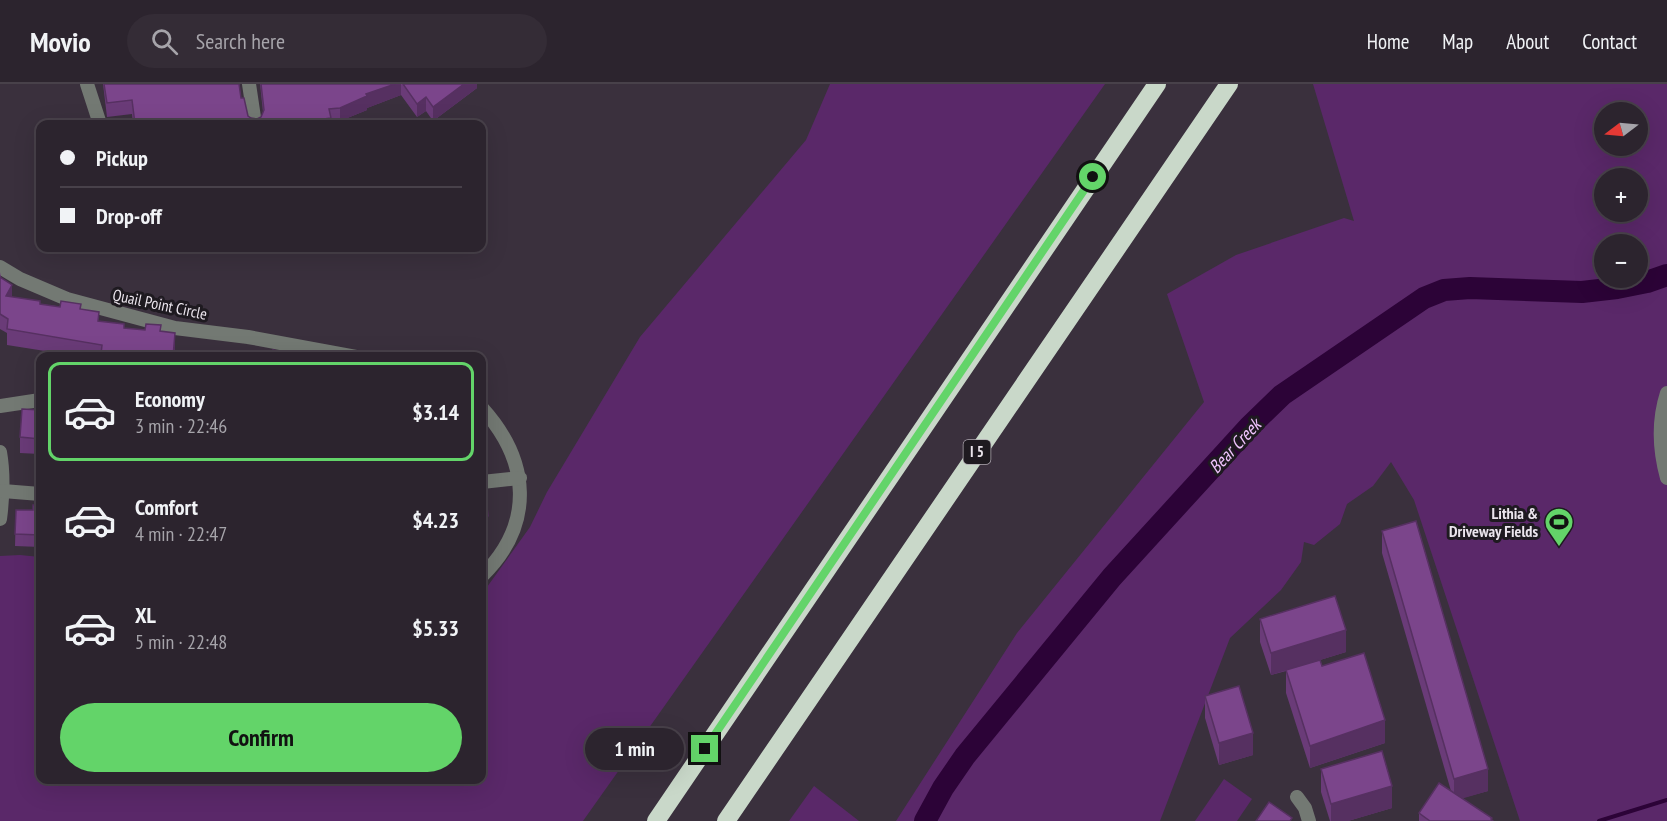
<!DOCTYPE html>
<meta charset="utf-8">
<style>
:root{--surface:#2c242e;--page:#342c36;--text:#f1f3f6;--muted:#a6a4aa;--line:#48414a;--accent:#63d469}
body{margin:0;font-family:"PT Sans Narrow",sans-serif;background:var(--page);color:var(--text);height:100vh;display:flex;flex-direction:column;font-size:22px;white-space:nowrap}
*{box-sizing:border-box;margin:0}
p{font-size:20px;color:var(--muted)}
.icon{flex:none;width:33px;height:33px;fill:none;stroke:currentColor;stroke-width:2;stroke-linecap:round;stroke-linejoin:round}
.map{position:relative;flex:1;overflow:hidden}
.details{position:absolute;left:36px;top:268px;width:450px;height:432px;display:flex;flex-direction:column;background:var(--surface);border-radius:12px;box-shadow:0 6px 24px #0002,0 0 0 2px var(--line)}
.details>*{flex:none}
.banner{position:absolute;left:36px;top:36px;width:450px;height:132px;border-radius:12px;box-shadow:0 6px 24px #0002,0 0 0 2px var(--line);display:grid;align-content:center;height:132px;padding:0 24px;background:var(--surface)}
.needle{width:39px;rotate:254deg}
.tools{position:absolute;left:1594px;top:18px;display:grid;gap:12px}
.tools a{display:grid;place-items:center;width:54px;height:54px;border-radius:50%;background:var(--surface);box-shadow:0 6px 24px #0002,0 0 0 2px var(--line);font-size:30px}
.end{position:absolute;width:27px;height:27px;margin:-14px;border:8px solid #63d469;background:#111;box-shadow:0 0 0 3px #111}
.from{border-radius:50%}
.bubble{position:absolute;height:42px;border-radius:21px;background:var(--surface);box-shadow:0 6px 24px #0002,0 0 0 2px var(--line);font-size:20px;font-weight:700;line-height:42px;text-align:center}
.banner b{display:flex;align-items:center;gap:21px;height:57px;font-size:22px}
.banner b+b{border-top:2px solid var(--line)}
.banner i{width:15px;height:15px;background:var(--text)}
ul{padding:10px 0 0;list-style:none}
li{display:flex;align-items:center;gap:18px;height:99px;margin:0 12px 9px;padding:0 12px;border:3px solid transparent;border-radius:12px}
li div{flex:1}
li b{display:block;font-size:22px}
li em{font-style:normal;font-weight:700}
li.active{border-color:var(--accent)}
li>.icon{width:54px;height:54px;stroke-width:1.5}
.button{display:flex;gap:12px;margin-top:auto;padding:12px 24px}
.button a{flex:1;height:69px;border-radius:36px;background:var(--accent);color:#111;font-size:24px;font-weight:700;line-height:69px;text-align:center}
header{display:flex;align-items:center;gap:36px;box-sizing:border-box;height:84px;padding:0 30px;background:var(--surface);border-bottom:2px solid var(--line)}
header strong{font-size:28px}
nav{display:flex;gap:33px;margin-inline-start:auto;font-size:21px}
.search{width:420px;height:54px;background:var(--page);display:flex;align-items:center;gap:15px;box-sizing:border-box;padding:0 21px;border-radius:33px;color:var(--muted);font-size:22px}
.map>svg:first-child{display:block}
.green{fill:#5a2869;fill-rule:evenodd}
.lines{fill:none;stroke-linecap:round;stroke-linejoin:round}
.stream{stroke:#2c0337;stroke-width:4}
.river{stroke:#2c0337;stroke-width:22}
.minor{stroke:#737973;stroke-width:14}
.highway{stroke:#c9d8c9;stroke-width:18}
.wall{fill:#6a3b78}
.shaded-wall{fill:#563061}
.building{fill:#7b458b;stroke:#563061;stroke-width:1.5}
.route{stroke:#63d469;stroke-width:8}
.labels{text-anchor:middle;stroke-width:6;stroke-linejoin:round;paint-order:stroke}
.shield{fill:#1e1a20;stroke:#aea8b0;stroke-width:1.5}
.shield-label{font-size:15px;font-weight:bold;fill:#ebe5ed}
.street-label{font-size:16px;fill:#ebe5ed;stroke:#1e1a20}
.poi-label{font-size:16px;font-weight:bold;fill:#ebe5ed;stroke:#1e1a20;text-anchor:end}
.water-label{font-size:18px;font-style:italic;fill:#f0c4fe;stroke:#1e1a20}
</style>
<header>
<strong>Movio</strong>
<div class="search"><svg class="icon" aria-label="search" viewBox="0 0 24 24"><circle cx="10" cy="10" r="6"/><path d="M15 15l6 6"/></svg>Search here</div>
<nav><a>Home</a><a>Map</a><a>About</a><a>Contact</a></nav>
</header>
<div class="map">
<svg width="1667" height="737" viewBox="0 0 1667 737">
<rect width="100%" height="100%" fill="#3a303d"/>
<g class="green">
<path d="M830,0h275l-522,737h-583v-265l20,-1 20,2v223h442v-186l48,-67 17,-35 93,-155 166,-197z"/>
<path d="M1313,0h354v737h-147l-106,-321 -23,-38 -18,24 -26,18 -7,20 -26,21 -10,-3 -3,20 -20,28 -51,48 -70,183h-264l121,-188 187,-231 -37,-108 69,-39 108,-37 10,3zM1605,28h33v34h-33zM1605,94h33v34h-33zM1605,160h33v34h-33z"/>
<path d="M1224,695l28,20 -15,22h-42z"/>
<path d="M814,702l45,35h-70z"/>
</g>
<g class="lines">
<path class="stream" d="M1599,737l68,-21"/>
<path class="river" d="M925,737l18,-33 22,-32 147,-179 137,-150 33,-32 142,-97 20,-8 26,-2 112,4 35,-4 30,-6 20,-7"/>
<g class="minor">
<path d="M87,0l13,40"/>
<path d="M249,0l6,40"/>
<path d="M0,183l20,12 47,20 108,29 73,9 108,20"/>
<path d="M1667,309c-9,28 -8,56 0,85"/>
<path d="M0,322l40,-6"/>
<path d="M482,324c48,53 53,116 0,168"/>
<path d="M0,368c4,23 3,44 0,67"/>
<path d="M482,398l38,-4"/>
<path d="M3,407l37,3"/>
<path d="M1297,713l8,11 4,13"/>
</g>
<g class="highway">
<path d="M656,737l501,-737"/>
<path d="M726,737l503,-737"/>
</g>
</g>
<g class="wall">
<path d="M103,0h136l2,14 7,18 3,2 6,1 4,-2 2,-5 -3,-28h217v4l-44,33 -7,-10 -9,6 -16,-22 -34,13v2l-27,11 -9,2v1h-198l-1,-10 -25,3z"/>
<path d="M0,188l1,6 11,19 28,7 41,5 18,12 25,7 37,3 14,17 -1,9h-91l-76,-12v-12l-7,-4z"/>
<path d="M40,326v44l-20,-1v-16z"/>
<path d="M482,404l6,28v16l-6,1z"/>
<path d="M40,421v42l-25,-1 1,-36h17z"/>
<path d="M1382,447l106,260 -26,7 31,23h-74v-8l32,-22 -69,-238z"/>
<path d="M1260,535l86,33 -26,8 2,6 63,77 -75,25 -24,-75v-22l-15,4 -11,-33z"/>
<path d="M1205,612l48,59 -34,10 -14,-47z"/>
<path d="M1321,685l71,39 -44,13h-18l-9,-29z"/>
</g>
<g class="shaded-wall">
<path d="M395,0h6v11l-34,13v2l-27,11v-13l26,-14z"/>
<path d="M464,0h13v4l-44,33v-14z"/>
<path d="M426,13v14l-9,6v-13z"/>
<path d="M12,201v15l-6,-4z"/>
<path d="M175,249v15l-1,9h-1z"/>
<path d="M1346,546v22l-75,23v-22z"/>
<path d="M1385,636v23l-75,25v-22z"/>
<path d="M1253,649v22l-34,10v-22z"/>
<path d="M1488,685v22l-34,10v-22z"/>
<path d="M1392,702v22l-44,13h-17v-17z"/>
</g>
<g class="building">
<path d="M104,0h135l2,14h3l4,18 3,2 6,1 4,-2 3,-7 -3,-26h134l-29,10 1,2 -27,12 -11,1 2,9 -44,6h-19l-1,-3 -26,3h-106l-3,-24 -25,3z"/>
<path d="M403,0h61l-31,23 -7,-10 -9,7z"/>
<path d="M0,193l12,8 -6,11 34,5v3l20,3 1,-6 20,3 -1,5 19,3 -1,9 26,3v4l21,2 1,-6 15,1 -1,6 15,2 -2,24h-44l-28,-3 1,-9 -95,-16 1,-10 -8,-5z"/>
<path d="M273,266l18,4 1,-3 16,4 -1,2h-36z"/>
<path d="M22,325l18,1v29l-20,-2z"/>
<path d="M482,404h3l3,28 -6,1z"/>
<path d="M33,421h7v30l-25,-1 1,-24h17z"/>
<path d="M1416,437l72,248 -34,10 -72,-248z"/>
<path d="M1335,512l11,34 -75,23 -11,-34z"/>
<path d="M1364,569l21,67 -75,26 -24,-76 34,-10 2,6z"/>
<path d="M1239,602l14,47 -34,10 -14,-47z"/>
<path d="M1382,667l10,35 -61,18 -10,-35z"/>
<path d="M1439,699l53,35 -1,1 2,2h-63l-11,-8z"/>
<path d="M1269,718l23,16 -2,3h-34z"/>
</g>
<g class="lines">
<path class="route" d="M705,665l388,-572"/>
</g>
<defs>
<g id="stadium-pin" transform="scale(1.5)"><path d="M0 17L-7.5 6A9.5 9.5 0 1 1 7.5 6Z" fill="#63d469" stroke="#1e1a20"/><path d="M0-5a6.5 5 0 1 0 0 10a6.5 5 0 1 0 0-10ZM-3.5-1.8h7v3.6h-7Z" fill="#111"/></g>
</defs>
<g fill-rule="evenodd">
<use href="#stadium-pin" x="1559" y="438"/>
</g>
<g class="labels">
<rect class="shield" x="963.5" y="356" width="27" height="24" rx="4.5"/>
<g class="shield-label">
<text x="977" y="373">I 5</text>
</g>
<g class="street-label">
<text transform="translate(160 220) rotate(12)" y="6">Quail Point Circle</text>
</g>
<g class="poi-label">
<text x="1538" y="435">Lithia &amp;<tspan x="1538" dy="18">Driveway Fields</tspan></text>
</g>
<g class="water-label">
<text transform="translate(1235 362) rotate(-47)" y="6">Bear Creek</text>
</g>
</g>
</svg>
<div class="tools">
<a><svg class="needle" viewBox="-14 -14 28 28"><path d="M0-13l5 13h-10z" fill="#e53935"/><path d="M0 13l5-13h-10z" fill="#a6a4aa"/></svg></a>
<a>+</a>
<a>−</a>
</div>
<i class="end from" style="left:1093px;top:93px"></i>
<i class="end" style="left:705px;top:665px"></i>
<div class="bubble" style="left:585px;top:644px;width:99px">1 min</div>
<div class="banner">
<b><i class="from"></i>Pickup</b>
<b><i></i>Drop-off</b>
</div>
<section class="details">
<ul>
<li class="active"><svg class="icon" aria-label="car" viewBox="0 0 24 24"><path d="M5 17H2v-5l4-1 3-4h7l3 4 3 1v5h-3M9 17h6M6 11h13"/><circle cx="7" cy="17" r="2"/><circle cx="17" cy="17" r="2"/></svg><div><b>Economy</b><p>3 min · 22:46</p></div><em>$3.14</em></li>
<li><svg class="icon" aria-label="car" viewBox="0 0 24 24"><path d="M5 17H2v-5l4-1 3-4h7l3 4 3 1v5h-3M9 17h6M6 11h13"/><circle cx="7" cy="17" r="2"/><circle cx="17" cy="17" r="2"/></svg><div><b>Comfort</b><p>4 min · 22:47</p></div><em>$4.23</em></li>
<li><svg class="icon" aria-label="car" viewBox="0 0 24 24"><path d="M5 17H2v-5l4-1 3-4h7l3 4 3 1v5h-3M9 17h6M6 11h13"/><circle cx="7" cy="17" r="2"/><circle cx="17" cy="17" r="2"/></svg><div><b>XL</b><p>5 min · 22:48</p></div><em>$5.33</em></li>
</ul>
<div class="button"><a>Confirm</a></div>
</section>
</div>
